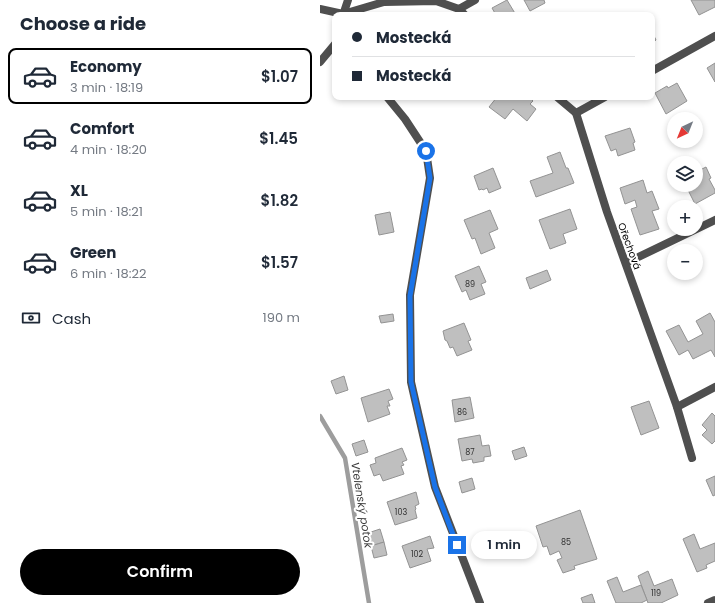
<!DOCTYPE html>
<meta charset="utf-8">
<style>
:root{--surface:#fff;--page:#f2f2f3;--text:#1f2937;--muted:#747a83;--line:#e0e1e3;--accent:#000}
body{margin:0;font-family:Poppins,sans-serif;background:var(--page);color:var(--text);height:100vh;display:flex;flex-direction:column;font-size:15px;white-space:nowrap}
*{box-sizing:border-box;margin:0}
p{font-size:13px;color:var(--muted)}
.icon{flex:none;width:22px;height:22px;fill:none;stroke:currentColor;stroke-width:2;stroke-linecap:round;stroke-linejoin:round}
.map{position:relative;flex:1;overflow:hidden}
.drawer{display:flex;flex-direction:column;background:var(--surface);width:320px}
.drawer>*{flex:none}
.guide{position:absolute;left:12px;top:12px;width:323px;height:88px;border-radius:8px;box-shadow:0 2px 6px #0003;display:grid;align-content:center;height:88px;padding:0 20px;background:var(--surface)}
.needle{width:26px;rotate:223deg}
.tools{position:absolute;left:347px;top:112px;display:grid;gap:8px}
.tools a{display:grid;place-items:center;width:36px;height:36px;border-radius:50%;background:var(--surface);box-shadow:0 2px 6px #0003;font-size:20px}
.end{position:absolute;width:18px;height:18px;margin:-9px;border:5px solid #1a73e8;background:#fff;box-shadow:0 0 0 2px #fff}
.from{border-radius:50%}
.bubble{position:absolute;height:28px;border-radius:14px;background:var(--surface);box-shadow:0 2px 6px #0003;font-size:13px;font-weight:600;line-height:28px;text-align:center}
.guide b{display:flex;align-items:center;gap:14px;height:38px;font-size:15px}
.guide b+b{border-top:1px solid var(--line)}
.guide i{width:10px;height:10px;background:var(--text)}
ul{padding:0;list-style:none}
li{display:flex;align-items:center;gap:12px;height:56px;margin:0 8px 6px;padding:0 12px;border:2px solid transparent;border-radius:8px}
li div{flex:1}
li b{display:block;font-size:15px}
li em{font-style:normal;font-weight:600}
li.active{border-color:var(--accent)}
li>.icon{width:36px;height:36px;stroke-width:1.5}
h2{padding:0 20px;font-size:18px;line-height:48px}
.pay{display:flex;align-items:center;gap:10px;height:44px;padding:0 20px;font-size:15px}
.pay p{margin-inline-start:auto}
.button{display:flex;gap:8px;margin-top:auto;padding:8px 20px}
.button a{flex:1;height:46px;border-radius:24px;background:var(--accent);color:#fff;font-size:16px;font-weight:600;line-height:46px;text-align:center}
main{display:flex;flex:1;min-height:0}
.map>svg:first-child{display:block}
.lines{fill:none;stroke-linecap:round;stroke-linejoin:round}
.stream{stroke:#9d9d9d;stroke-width:4.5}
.building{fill:#bfbfbf;stroke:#939393}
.service{stroke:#4f4f4f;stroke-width:8}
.minor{stroke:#4f4f4f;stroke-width:8}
.route{stroke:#1a73e8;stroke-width:5}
.labels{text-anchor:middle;stroke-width:4;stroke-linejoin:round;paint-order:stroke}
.number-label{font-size:8px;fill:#303030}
.street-label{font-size:10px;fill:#000;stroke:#fff}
.water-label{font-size:11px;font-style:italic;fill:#3e3e3e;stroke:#fff}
</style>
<main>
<section class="drawer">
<h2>Choose a ride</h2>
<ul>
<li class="active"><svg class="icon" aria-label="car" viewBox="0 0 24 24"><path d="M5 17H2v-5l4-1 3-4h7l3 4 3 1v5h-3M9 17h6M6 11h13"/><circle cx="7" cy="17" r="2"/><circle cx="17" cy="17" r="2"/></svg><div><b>Economy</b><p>3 min · 18:19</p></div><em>$1.07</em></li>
<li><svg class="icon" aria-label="car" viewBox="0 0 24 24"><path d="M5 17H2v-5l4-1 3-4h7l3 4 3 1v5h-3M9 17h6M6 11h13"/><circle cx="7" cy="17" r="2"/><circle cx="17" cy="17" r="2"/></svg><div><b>Comfort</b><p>4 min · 18:20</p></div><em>$1.45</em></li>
<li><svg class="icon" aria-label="car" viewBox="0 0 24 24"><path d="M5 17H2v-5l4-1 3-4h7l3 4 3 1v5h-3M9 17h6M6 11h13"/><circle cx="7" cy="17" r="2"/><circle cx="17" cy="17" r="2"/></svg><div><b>XL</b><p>5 min · 18:21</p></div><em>$1.82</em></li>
<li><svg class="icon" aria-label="car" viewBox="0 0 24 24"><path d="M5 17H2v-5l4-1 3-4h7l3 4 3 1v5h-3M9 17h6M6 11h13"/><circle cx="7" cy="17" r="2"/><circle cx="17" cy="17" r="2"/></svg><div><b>Green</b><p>6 min · 18:22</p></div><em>$1.57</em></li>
</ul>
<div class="pay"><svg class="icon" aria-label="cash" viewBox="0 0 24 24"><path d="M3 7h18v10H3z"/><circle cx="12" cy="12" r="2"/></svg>Cash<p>190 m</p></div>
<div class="button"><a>Confirm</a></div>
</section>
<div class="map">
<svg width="395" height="603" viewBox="0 0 395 603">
<rect width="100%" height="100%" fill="#fff"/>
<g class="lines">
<path class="stream" d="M0,416l25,42 24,145"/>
</g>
<g class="building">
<path d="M187,0l9,15h-20l-4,-7z"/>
<path d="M204,0h20l1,3 -15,8z"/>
<path d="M371,0h24v7l-16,8z"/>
<path d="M332,32l4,8 -4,3z"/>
<path d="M395,63v19l-8,-14z"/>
<path d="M357,83l10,18 -21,13 -11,-21 12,-7 1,2z"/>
<path d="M177,97h32l4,4 -3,3 6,5 -9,12 -14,-12 -8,10 -16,-12z"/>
<path d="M310,128l5,14 -2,1 2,7 -17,6 -2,-7 -5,2 -6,-15z"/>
<path d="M240,152l6,16h2l6,15 -38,14 -6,-16 23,-8 -6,-16z"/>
<path d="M386,167l5,11 -2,1 6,11v3l-20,11 -9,-18 10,-1v-13z"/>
<path d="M173,168l8,20 -12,5 -2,-5 -4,2 -1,-1 -3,1 -5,-14z"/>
<path d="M323,180l4,13 5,-2 7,18 -7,2 7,18 -19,6 -9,-26 6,-2 -2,-7 -10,4 -5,-16z"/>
<path d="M250,209l7,20 -14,5 3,9 -16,6 -11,-29z"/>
<path d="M170,210l8,19 -9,4 6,15 -14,6 -6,-16 -3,1 -8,-19z"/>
<path d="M70,212l4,20 -15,3 -4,-20z"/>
<path d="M159,266l7,16 -5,2 4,10 -15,6 -4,-10 -4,2 -7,-16z"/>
<path d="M227,270l4,10 -21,9 -4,-11z"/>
<path d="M390,313l5,9v35l-4,-7 -18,9 -5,-9 -9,5 -13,-24 13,-6 9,17 15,-8 -7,-13z"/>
<path d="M73,314l1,7 -13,2 -2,-7z"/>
<path d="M144,323l7,17 -3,1 4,9 -15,6 -4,-9 -3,1 -3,-7 -2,-1 -2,-9z"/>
<path d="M24,376l4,14 -12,4 -5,-13z"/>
<path d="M69,389l4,10 -5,2 2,5h-3l3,8 -22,8 -7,-24z"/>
<path d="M150,397l4,21 -19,4 -3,-22z"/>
<path d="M329,401l10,27 -18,7 -10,-28z"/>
<path d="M392,413l3,3v25l-3,3 -10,-9 5,-5 -5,-5z"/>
<path d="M160,435l2,11 7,-1 2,11 -7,1v4l-11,2 -1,-4 -10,2 -4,-22z"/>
<path d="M44,440l4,12 -12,4 -4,-12z"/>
<path d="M204,447l3,9 -12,4 -3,-9z"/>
<path d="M82,448l5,12 -5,2 2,3 -3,1 3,8 -21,7 -3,-7 -6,2 -4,-11 6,-2 -1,-5z"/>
<path d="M395,476v19l-2,1 -7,-16z"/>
<path d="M152,478l3,11 -13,4 -3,-11z"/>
<path d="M96,492l3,12 -4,2 1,3 -1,1 2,8 -22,7 -8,-23z"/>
<path d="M260,510l17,49 -23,7 1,3 -12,4 -6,-13 5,-2 -3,-7 -9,4 -3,-9 -4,1 -7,-21z"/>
<path d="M60,529l4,13 -13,4 -3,-13z"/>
<path d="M374,534l6,15 15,-6v18l-9,4 1,3 -10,4 -14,-33z"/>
<path d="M110,536l4,12 -7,1 4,12 -21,7 -8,-22z"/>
<path d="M64,542l3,13 -13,3 -3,-12z"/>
<path d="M328,571l6,15 18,-7 6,16 -17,8h-13l-10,-27z"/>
<path d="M297,577l6,15 18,-7 6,15 -6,3h-25l-9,-22z"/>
<path d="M272,594l3,9h-12l-2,-5z"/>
</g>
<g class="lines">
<path class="service" d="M0,9l23,5"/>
<g class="minor">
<path d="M139,9l6,6"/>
<path d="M23,14l41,-12 52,-1 23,8 16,-9"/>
<path d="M23,15l5,-15"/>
<path d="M0,62l15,-18"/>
<path d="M332,71l63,-35"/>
<path d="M67,97l18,22 21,32 4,27 -20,117 1,87 24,105 45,116"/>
<path d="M237,97l19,16 31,99 70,195 15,51"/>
<path d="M256,113l29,-16"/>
<path d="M306,263l89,-43"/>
<path d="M357,407l38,-20"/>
<path d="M388,603l7,-3"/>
</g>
</g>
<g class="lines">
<path class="route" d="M106,151l4,27 -20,118 1,86 24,105 22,58"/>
</g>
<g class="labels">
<g class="number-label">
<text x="150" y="287">89</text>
<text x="142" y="415">86</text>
<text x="150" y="455">87</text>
<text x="81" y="515">103</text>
<text x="246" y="545">85</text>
<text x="97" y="557">102</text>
<text x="336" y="596">119</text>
</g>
<g class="street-label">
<text transform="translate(310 246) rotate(70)" y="4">Ořechová</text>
</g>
<g class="water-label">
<text transform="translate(42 505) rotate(81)" y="4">Vtelenský potok</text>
</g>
</g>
</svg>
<div class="tools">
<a><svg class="needle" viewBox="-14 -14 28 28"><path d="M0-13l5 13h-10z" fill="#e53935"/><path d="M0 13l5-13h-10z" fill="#747a83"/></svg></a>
<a><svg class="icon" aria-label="layers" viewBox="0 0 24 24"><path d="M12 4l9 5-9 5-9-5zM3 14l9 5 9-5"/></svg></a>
<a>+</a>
<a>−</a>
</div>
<i class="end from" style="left:106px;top:151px"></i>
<i class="end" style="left:137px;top:545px"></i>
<div class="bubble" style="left:151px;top:531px;width:66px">1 min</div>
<div class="guide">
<b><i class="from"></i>Mostecká</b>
<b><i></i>Mostecká</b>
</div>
</div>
</main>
